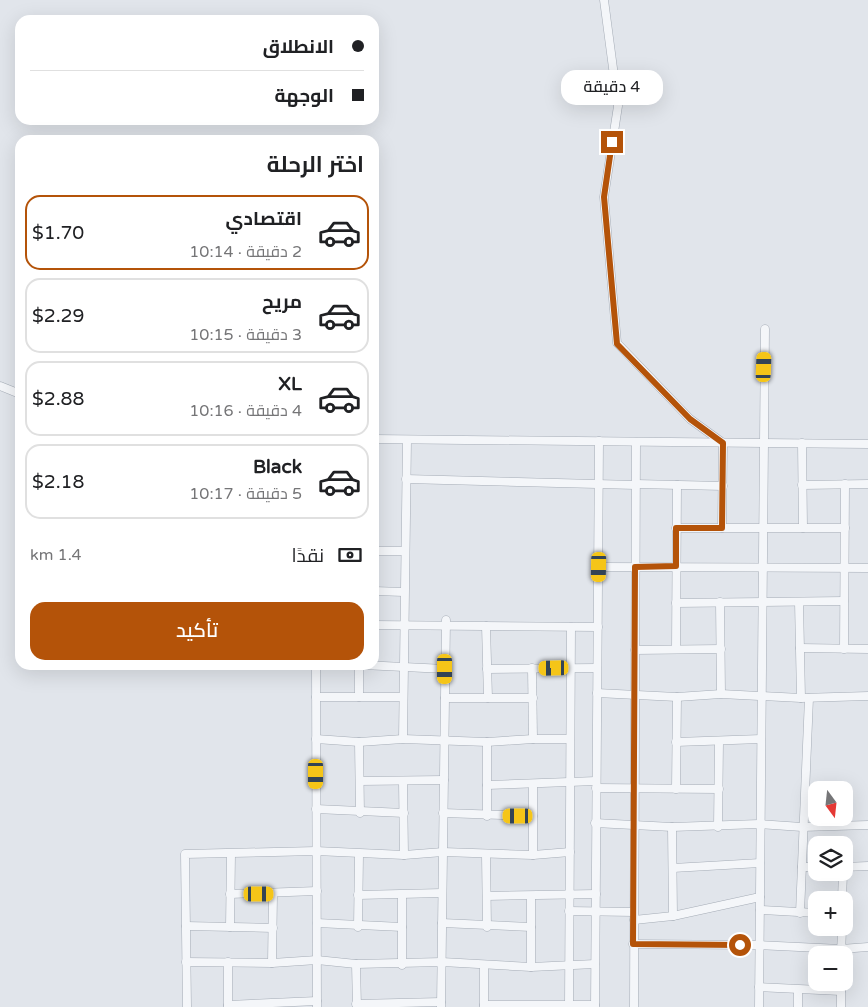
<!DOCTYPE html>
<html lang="ar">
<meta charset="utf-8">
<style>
:root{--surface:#fff;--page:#f2f2f2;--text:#202124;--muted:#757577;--line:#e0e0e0;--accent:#b45309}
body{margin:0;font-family:"Varela Round",Cairo,sans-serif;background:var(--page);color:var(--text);direction:rtl;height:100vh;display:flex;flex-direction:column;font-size:19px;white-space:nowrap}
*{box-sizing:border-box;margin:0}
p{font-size:16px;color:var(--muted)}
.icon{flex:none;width:28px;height:28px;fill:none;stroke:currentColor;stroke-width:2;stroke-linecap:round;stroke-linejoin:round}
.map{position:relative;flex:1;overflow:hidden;direction:ltr}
.details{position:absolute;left:15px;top:135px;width:364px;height:535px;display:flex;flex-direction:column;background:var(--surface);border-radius:15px;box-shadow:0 5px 20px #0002;direction:rtl}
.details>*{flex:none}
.top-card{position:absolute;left:15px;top:15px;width:364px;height:110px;border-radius:15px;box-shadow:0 5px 20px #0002;direction:rtl;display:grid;align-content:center;height:110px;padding:0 15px;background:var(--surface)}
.needle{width:32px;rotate:165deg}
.tools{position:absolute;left:808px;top:781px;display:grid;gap:10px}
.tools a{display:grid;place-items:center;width:45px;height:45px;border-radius:10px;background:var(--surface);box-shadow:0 5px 20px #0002;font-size:25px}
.end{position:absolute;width:22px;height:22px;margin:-11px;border:6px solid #b45309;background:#fff;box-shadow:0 0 0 2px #fff}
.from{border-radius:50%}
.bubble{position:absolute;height:35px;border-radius:15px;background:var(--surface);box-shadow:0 5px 20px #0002;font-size:16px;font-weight:600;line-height:35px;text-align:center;direction:rtl}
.car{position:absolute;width:15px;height:30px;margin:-15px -8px;border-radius:6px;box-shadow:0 0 4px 1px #0007;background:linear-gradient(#f5c518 24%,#345 0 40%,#f5c518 0 76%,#345 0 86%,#f5c518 0)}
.top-card b{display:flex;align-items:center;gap:18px;height:48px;font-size:19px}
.top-card b+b{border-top:1px solid var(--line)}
.top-card i{width:12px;height:12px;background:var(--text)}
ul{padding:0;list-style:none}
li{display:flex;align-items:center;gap:15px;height:75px;margin:0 10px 8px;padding:0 5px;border:2px solid var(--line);border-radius:15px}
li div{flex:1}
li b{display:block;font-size:19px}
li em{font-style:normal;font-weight:600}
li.active{border-color:var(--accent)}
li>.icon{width:45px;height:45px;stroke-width:1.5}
h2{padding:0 15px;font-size:22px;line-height:60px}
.pay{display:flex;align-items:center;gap:12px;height:55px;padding:0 15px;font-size:19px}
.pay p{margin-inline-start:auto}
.primary-button{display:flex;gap:10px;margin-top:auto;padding:10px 15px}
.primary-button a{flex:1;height:58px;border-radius:15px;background:var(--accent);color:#fff;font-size:20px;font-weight:600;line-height:58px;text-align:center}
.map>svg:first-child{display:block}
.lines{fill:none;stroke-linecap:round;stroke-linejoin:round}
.minor-casing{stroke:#a5acb6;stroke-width:9}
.minor{stroke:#f4f6f9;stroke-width:8}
.route{stroke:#b45309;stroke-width:6}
</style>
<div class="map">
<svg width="868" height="1007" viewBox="0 0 868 1007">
<rect width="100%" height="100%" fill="#e1e5eb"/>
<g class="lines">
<g class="minor-casing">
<g id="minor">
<path d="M604,0l14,106 -14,91 13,146 73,76 33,24 -1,85"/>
<path d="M0,386l20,8"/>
<path d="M374,439l494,5"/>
<path d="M802,443l1,85"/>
<path d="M406,479l230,6"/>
<path d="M636,484l87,2"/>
<path d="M802,485l66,-1"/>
<path d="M676,528h169"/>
<path d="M374,551h30"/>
<path d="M599,567l269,1"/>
<path d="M374,591l30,1"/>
<path d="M720,602l1,92"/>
<path d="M799,602l2,96"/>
<path d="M676,603l168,-2"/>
<path d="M374,625l224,2"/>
<path d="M486,626l2,72"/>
<path d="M800,648l68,1"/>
<path d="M676,649l1,-164"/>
<path d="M844,649l1,-165"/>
<path d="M635,650l86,-1"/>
<path d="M316,665l1,342"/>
<path d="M363,665l82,4"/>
<path d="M532,668l1,71"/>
<path d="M487,669l110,-1"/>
<path d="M597,693l80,4 44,-3 80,4 67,-2"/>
<path d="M316,697h87"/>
<path d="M359,697v-32"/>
<path d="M445,698h88"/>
<path d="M316,739l43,3 44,-3 84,3 46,-3h37"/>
<path d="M403,739l4,-299"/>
<path d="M359,742l1,71"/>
<path d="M487,742v74"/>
<path d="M676,742l85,-3"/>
<path d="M360,781l84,-1"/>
<path d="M403,782l1,73"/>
<path d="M533,784v71"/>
<path d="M487,785l109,-4"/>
<path d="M596,788l123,1"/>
<path d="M676,789l1,-92"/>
<path d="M316,809l88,4"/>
<path d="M443,813l90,3"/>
<path d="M595,823l77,4 87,-3 43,3 66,-2"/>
<path d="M672,827l1,89"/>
<path d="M718,827l1,-85"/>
<path d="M486,855l1,72"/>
<path d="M802,867h14"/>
<path d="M844,867l24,-1"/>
<path d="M673,868l87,-5"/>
<path d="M230,894l87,-3"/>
<path d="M358,895l84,-2"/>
<path d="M487,896l109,-2"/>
<path d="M531,897v70"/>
<path d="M842,900l1,-28"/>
<path d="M760,910l56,3"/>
<path d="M569,911l65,1"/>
<path d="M800,913l9,-215"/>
<path d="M634,920l39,-4 87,-19"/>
<path d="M317,923l85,4"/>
<path d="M442,923l89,4"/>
<path d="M186,926l87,2"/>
<path d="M230,927l1,-73"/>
<path d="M358,927l1,-72"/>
<path d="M633,944l125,1 83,4 27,-2"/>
<path d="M841,955l1,-27"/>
<path d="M186,962l86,1 45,-3 39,4 86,-2 89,5 64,-3"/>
<path d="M228,962v45"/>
<path d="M272,963l1,-69"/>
<path d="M356,964l1,43"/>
<path d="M402,965v-69"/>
<path d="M841,982v25"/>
<path d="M759,987l82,4"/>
<path d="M356,1004l85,-2"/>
<path d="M228,1005l89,-4"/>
<path d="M484,1005h111"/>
<path d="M187,1007l-2,-153 131,-3 88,4 39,-3 90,3 37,-3"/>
<path d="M441,1007l5,-387"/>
<path d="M484,1007v-41"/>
<path d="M569,1007l2,-380"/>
<path d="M595,1007l4,-566"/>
<path d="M634,1007l2,-565"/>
<path d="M759,1007l6,-678"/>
<path d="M798,1007v-17"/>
</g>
</g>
<use href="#minor" class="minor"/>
</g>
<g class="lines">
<path class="route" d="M612,142l-8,55 13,147 73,75 33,24 -1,85h-46v38l-41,1 -2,377 107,1"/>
</g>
</svg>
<div class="tools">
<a><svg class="needle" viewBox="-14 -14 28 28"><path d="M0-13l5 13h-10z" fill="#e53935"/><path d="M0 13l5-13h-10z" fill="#757577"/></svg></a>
<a><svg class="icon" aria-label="layers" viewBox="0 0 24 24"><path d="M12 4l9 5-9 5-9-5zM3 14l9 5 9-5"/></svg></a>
<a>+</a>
<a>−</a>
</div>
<i class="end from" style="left:740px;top:945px"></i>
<i class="end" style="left:612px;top:142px"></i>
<div class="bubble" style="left:561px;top:70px;width:102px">4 دقيقة</div>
<i class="car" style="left:764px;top:367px;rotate:2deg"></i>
<i class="car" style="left:599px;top:567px;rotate:181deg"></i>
<i class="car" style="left:554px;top:668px;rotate:269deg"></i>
<i class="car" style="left:445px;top:669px;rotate:180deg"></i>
<i class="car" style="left:316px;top:774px;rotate:180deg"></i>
<i class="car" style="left:518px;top:816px;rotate:270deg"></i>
<i class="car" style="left:259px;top:894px;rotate:90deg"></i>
<div class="top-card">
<b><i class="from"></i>الانطلاق</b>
<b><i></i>الوجهة</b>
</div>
<section class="details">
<h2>اختر الرحلة</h2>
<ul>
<li class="active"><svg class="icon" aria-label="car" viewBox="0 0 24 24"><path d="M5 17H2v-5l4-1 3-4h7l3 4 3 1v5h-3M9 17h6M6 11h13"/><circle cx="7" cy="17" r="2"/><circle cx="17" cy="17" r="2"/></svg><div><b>اقتصادي</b><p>2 دقيقة · 10:14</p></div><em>$1.70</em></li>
<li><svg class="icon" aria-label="car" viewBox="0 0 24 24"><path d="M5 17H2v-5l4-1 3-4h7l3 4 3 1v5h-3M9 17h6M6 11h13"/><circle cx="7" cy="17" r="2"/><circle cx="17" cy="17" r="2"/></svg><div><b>مريح</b><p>3 دقيقة · 10:15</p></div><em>$2.29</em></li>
<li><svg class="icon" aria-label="car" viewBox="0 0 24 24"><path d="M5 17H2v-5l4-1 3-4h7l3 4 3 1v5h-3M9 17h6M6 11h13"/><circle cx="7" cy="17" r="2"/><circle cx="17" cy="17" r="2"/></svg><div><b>XL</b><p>4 دقيقة · 10:16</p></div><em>$2.88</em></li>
<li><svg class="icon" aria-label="car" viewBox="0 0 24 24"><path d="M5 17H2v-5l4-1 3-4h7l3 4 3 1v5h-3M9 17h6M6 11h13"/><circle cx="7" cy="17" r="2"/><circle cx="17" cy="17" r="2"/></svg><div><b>Black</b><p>5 دقيقة · 10:17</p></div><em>$2.18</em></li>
</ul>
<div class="pay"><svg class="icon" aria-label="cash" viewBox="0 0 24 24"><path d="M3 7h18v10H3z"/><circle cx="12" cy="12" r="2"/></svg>نقدًا<p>1.4 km</p></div>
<div class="primary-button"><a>تأكيد</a></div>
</section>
</div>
